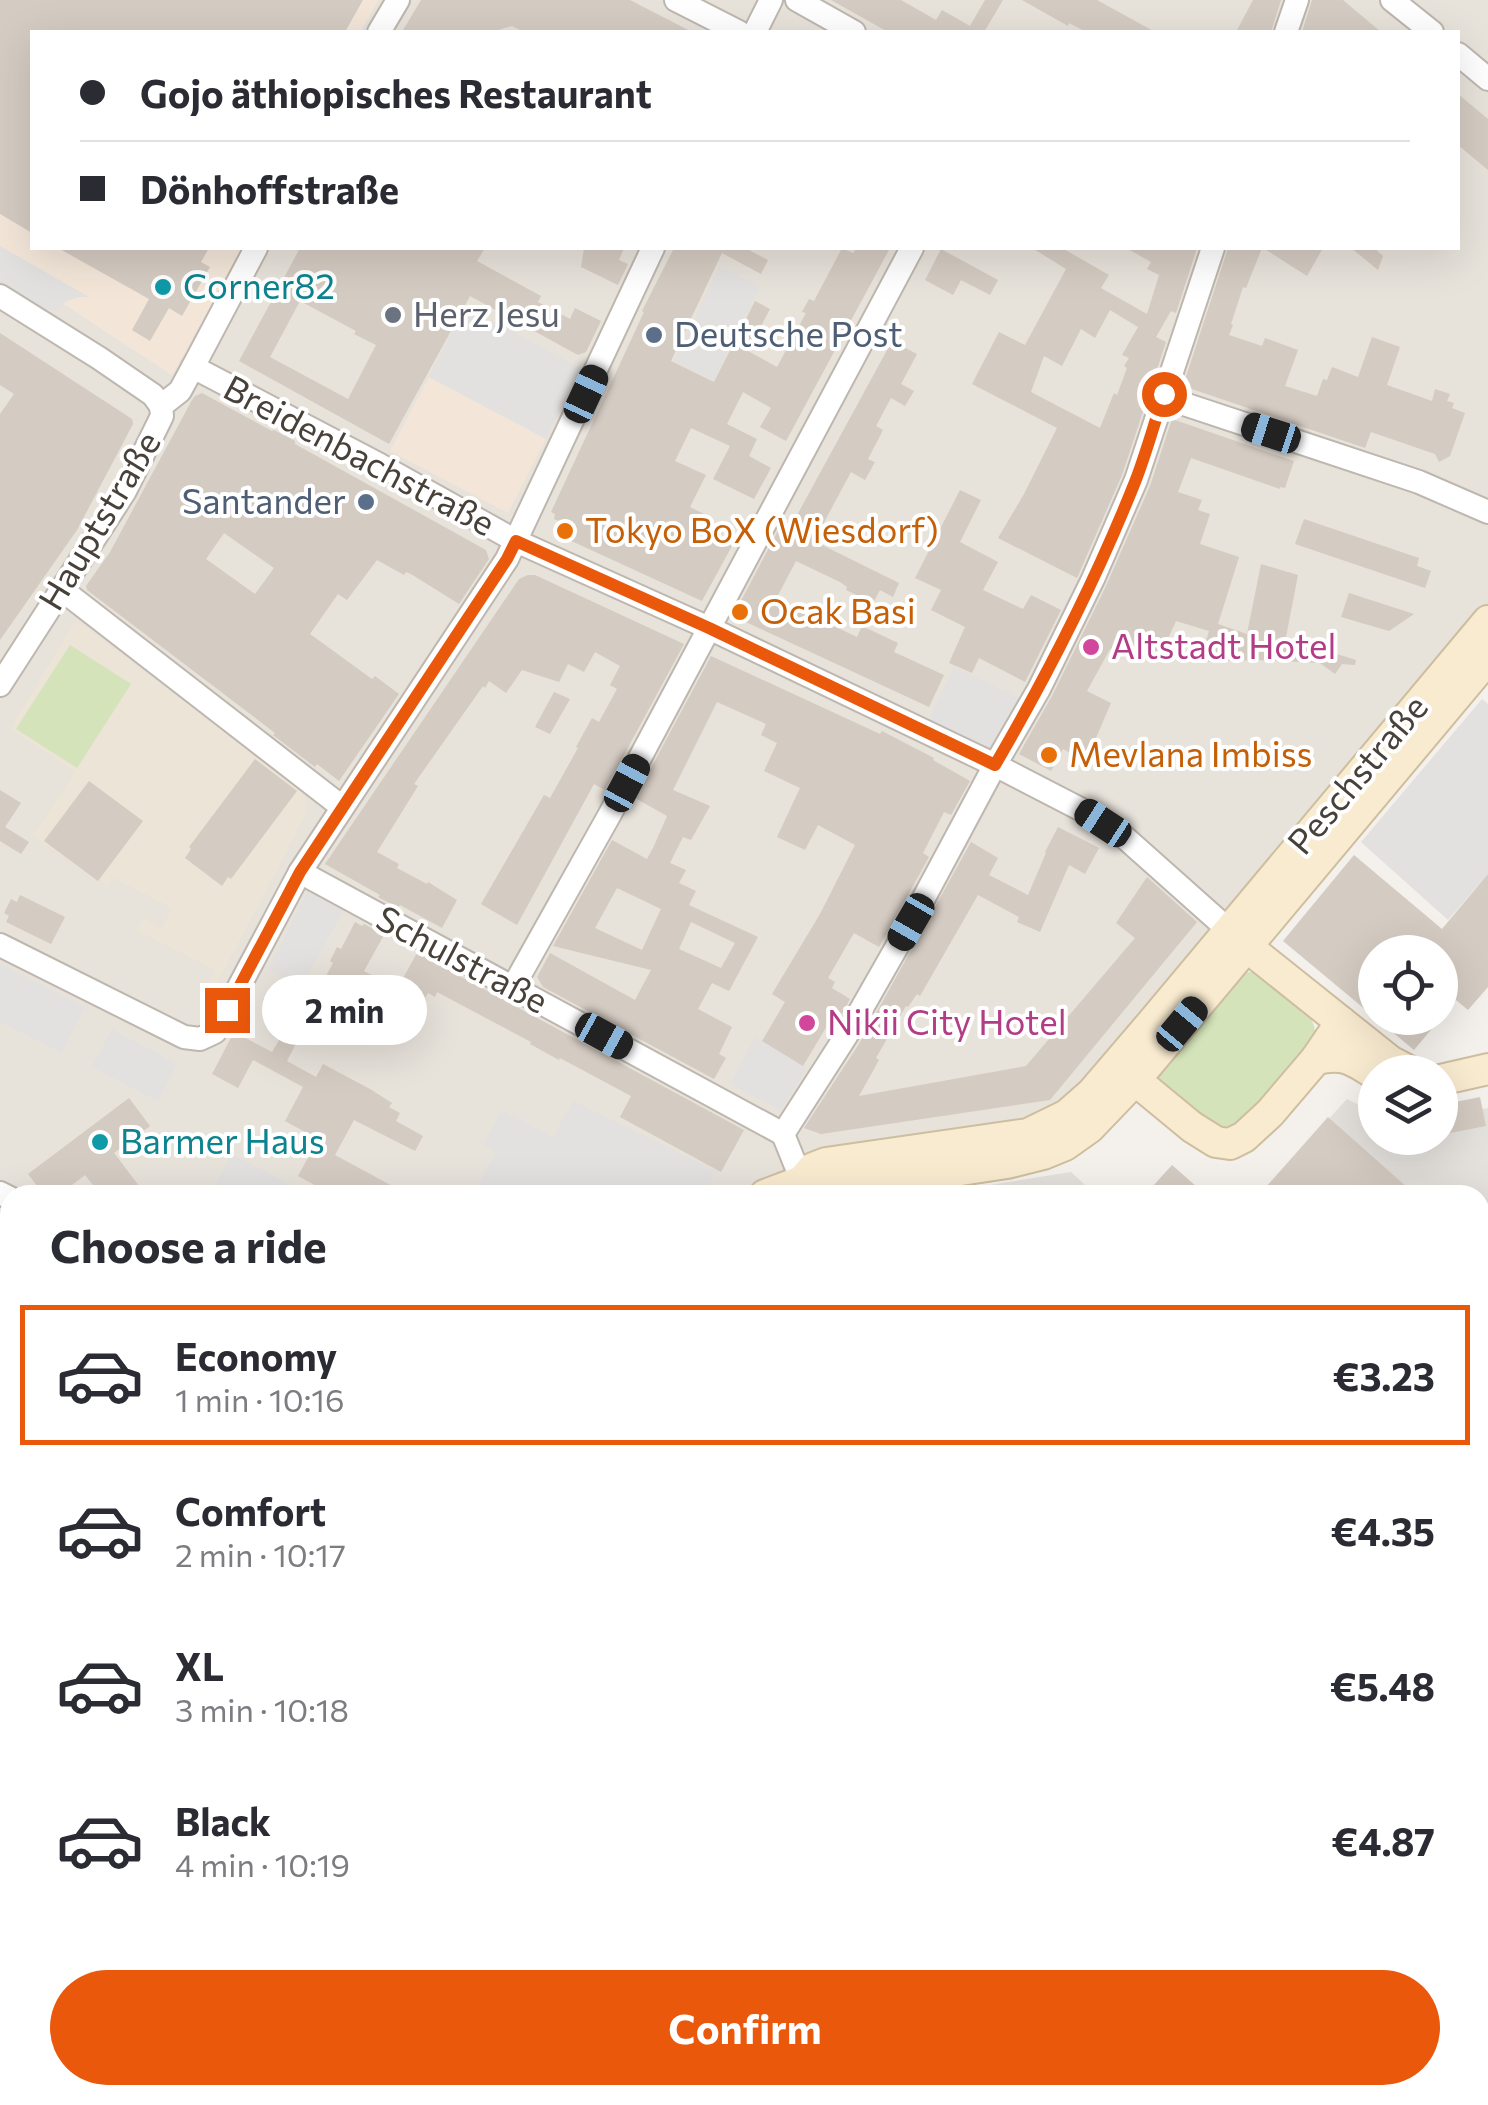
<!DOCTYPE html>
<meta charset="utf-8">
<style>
:root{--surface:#fff;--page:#f7f7f7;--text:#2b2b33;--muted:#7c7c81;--line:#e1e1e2;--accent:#ea580c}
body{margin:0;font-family:Commissioner,sans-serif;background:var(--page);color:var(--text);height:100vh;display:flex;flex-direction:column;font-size:38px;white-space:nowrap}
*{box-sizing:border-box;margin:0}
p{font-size:32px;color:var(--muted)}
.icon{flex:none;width:55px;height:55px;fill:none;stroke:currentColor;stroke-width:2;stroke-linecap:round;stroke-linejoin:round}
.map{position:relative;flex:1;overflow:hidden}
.details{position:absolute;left:0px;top:1185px;width:1490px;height:920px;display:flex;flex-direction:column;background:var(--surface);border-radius:30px 30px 0 0;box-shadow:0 10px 40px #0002}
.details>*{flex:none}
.hud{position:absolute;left:30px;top:30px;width:1430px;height:220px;border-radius:0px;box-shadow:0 10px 40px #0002;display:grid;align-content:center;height:220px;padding:0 50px;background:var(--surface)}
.buttons{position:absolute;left:1358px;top:935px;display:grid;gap:20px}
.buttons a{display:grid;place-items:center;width:100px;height:100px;border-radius:50%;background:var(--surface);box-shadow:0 10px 40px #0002;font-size:50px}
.end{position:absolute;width:45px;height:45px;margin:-22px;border:12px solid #ea580c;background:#fff;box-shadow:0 0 0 5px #fff}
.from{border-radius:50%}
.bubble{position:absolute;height:70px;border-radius:35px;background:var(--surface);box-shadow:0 10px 40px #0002;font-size:32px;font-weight:700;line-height:70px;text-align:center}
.car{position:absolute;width:30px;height:60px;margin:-30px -15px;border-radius:12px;box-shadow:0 0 8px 2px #0007;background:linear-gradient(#222 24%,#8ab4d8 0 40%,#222 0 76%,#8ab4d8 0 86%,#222 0)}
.hud b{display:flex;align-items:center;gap:35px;height:95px;font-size:38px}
.hud b+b{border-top:2px solid var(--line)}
.hud i{width:25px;height:25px;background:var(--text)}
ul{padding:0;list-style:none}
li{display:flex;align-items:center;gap:30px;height:140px;margin:0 20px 15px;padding:0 30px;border:5px solid transparent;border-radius:0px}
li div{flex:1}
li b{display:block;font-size:38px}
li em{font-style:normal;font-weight:700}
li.current{border-color:var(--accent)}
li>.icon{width:90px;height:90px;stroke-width:1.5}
h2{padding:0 50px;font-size:45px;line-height:120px}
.button{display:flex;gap:20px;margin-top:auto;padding:20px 50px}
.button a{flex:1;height:115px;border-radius:60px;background:var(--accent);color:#fff;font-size:40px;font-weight:700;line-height:115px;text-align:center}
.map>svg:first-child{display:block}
.residential{fill:#e7e2da}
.commercial{fill:#f3e6d9}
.industrial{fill:#e4e0dc}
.education{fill:#ebe4d7}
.green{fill:#d4e3b9}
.parking{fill:#e3e1df}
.building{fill:#d4cbc2;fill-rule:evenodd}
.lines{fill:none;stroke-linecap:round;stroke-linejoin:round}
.street-casing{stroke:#beb7af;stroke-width:26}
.secondary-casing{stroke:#cebea0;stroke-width:34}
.street{stroke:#fff;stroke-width:22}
.secondary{stroke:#f9ebd0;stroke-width:30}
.route{stroke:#ea580c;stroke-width:12}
.culture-dot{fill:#0f9aa8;stroke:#fff;stroke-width:4}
.worship-dot{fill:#6b7280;stroke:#fff;stroke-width:4}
.service-dot{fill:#5c6f8a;stroke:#fff;stroke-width:4}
.food-dot{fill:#e8710a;stroke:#fff;stroke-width:4}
.hotel-dot{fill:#d1479c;stroke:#fff;stroke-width:4}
.labels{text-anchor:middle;stroke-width:8;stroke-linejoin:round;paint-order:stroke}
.culture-label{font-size:35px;fill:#0d838f;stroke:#fff;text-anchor:start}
.worship-label{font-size:35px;fill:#5b616d;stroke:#fff;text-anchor:start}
.service-label{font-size:35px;fill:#4e5e75;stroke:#fff;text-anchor:start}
.street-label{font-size:35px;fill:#47413a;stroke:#fff}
.food-label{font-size:35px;fill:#c56008;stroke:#fff;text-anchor:start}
.hotel-label{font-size:35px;fill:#b23c85;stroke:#fff;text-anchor:start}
</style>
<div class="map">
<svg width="1488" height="2105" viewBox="0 0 1488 2105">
<rect width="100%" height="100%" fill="#f4f0eb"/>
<path class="residential" d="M378,0h1110v608l-416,492 -18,14 -91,19 -144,19 -35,18 -39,25h-735v433l-10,3v-1369l171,112 72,-126h1215v-216h-1098z"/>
<g class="commercial">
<path d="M0,0h378l-18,32h-328v216h211l-71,127 -172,-113z"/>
<path d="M429,377l117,62 -38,74 -118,-62z"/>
</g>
<g class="industrial">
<path d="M1347,1099l28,14v25h65v-21l48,-9v997h-1488v-355l10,-2v347h1470v-900h-221z"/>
<path d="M1071,1172l25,23h-169z"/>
</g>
<path class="education" d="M76,620l228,171 3,21 -97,185 -6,-3 11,-24 -78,-39 6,-12 19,9 10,-20 -59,-30 -5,8 -75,-50 42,-65 -65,-42z"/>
<g class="green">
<path d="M70,645l61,39 -54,84 -61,-39z"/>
<path d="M1251,972l8,1c22,17 60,36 56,67l-79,90h-29l-50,-47 -1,-10 86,-100z"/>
</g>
<g class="parking">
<path d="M0,246l89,51h-11l-13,5 -9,8h-10l-27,-14 -19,-13z"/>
<path d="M719,267l41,19 -46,95 -40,-20z"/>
<path d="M465,307l116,61 -35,71 -117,-62z"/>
<path d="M954,667l71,33 -30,53 -66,-33z"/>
<path d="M1482,699l6,5v170l-40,46 -87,-78z"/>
<path d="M309,889l36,19 -44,79 -33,-18z"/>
<path d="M0,964l85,43 -23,46 -62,-31z"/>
<path d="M112,1029l65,35 -19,37 -66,-34z"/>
<path d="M755,1037l52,31 -26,42 -51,-26z"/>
<path d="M573,1101l144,70 -14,24h-210l-16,-9 19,-34 -13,-8 19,-34 51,27z"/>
<path d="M232,1154l77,41h-100z"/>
<path d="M0,1217l10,5v132l-10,7z"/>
<path d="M10,1392v187l-10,4v-188z"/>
</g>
<g class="building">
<path d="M0,0h363l-18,32h-313v201l-32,-19z"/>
<path d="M421,0h209l62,32h-168l-12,-6 -21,6h-89z"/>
<path d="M831,0h70l35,20 6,-10 28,16 15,-26h18l-19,32h-96z"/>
<path d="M1022,0h75l58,32h-69l-17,-9 -1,3z"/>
<path d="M1253,0h28l-10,32h-35z"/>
<path d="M1312,0h31l38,32h-79z"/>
<path d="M1458,94l30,25v51l-30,-25z"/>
<path d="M58,248h151l-8,14 9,5 -28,49 -13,-8 -19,33 -18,-11 17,-31z"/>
<path d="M300,248h185l-8,13 64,35 -3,6 32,17 5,-11 26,13 -15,31 -8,3 -108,-59 -81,148 -150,-83zM300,301l56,30 -2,3 22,11 -28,54 -78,-42z"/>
<path d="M584,248h40l-5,12 9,4 -10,21 -37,-18z"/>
<path d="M674,248h71l23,12 -7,14 -39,-21 -51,108 43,21 41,-81 15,8 -22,42 29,16 29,-54 -4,-1 7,-13 5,2 28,-53 11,5 4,-5h33l-104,193 -26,-14 11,-19 -28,-16 -16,32 30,15 -8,17 22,12 -17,31 -41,-20 17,-33 -39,-18 -16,33 31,14 -16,32 20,10 -6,13 29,14 -31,57 -148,-68 5,-12 -5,-2 1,-5 -4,-2 93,-200 -2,-1z"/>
<path d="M1032,248h30l47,27 -8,13 46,26 12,-39 -12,-6 4,-7 -25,-14h71l-21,65 -5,-2 -15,26 10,5 -44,133 -45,103 -79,-40 26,-44 33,-66 -85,-44 27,-52 26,13 41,-76zM1110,310l28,17 -16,28 7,3 -5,8 3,2 -10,27 -3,-2 -14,35 -69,-36 13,-36 18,10 19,-37 14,9z"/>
<path d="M1228,248h34l-16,40 -3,-1 -12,37 2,1 -4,10 33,11 3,-8 33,12 -13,36 32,10 6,-17 4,1 5,-13 26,10 14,-40 28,10 -13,38 45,16 3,-12 15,5 -3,7 7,2 -2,5 13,5 -15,43 -11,6 -4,-8 -64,-22 -6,16 -182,-62z"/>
<path d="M1263,248h60l-16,28z"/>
<path d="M1351,248h23l9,8 -5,14z"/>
<path d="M941,249l57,31 -8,15 -29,-15 -8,15 -28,-15z"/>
<path d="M0,333l132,86 1,5 -56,106 -77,110v-226l14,-20 -14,-9z"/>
<path d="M892,341l25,13 -16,30 13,7 -9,15 -14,-8 -15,28 7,4 -15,29 7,3 -10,18 -14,-8 -37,69 85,42 -6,14 -13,-7 -7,13 -27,-13 1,-3 -7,-5 -44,-21 -20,38 81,38 5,-11 36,17 -4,9 50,23 -15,32 -196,-91 49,-93 8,5z"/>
<path d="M202,393l70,38 2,-1 21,11v3l191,106 3,9 -30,45 -48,-30 -5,-2 -2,3 -27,-15 -30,40 -9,-6 -28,40 62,45 3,-3 24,18 -60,87 -22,-17 -2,3 -42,-32 2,-2 -188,-143 -1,-4 24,-34 82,-152 3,-4zM224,533l50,35 -19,26 -49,-35z"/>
<path d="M1172,419l122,42 -9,27 -5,-1v2l-89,-31 -13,34 24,8 -4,10 12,4 -10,30 39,13 -21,67 29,10 14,-70 37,11 -14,72 13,1 -6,-5 1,-3 64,20 -1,5 -13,-1 -7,10 -15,-11 -63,-3 -57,2 9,-31 -33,-10 -16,35 -22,-12 -8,15 -20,-10 -23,42 24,12 -25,58 -23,-12 -12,22 -32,-17 33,-58 54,-110 44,-100z"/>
<path d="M960,490l21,10 -21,42 38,20 -15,28 40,19 8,-14 30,15 -36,72 -46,-24 -7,15 -23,-10 16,-36 -34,-17 10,-20 -26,-12z"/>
<path d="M1304,519l115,39 -2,8 14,5 -6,17 -130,-44z"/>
<path d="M528,575h7l149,69 -79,146 -11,-6 -77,141 -36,-21 63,-109 6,3 28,-50 -2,-1 16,-29 7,4 18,-33 -7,-4 10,-19 -25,-14 -11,20 -16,-8 -9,18 -37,-12 -16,23 -17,-12 -4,7 -2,-2 -69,98 4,2 -41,66 22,12 -2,4 30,16 1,-2 29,18 -15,28 -42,-23 -2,3 -20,-11 2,-2 -55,-31 194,-285z"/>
<path d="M1349,593l65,21 -25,17 -48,-14z"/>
<path d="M711,656l169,78 2,-3 52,27 -1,2 37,21 -19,34 -7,-3 -21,41 6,4 -50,90 -25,-14 -26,45 7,4 -3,6 18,11 -8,15 -5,-5 -34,57 -41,-25 23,-39 -13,-8 48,-80 35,-69 -37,-20 -13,25 -28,-13 23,-49 -36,-17 13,-28 -16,-8 5,-11 -49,-22 -44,88 37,16 -19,34 -8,-3 -13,26 16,7 -7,13 17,8 -7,14 69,32 -29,54 -17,-8 -14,26 34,18 -13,27 7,4 -12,21 -171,-92 -6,-10 13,-24 85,47 16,-30 -98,-24 59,-106 35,19 7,-13 13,-30 -32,-18zM617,888l44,21 -19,41 -47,-22zM691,922l44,21 -14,25 -42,-19z"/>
<path d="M554,692l16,7 -20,35 -15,-7z"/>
<path d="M255,759l42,32 -66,88 -3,-2 -6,9 -37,-28 6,-9 -2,-2z"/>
<path d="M89,781l54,40 -45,60 -54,-40z"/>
<path d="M0,790l21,13 -16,24 24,15 -8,12 -21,-13z"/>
<path d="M1058,827l41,21 -14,26 -16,-9 -29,67 -23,-10 2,-5 -41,-22 -58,101 -3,-2 -9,13 -2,-1 -30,52 3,2 -20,36 167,-30 109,-128 -19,-15 31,-46 50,45 -147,178 -229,34 -17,-6 55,-84 112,-202 27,16 -9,17 39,20 18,-42 -1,-1z"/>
<path d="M1354,855l88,74 46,-55v113l-20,23 -12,-10 -42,50 -131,-109zM1375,952h65v66h-65z"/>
<path d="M20,895l45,22 -14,27 -45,-22 3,-6 -5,-3 7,-14 6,3z"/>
<path d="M355,922l7,4 2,-2 20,11 -20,36 33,18 20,-36 327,177 -23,42 -101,-55 11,-21 -71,-38 -1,2 -29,-16 1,-2 -94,-50 -2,5 -7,-4 -17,31 -26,-14 -5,10 -60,-33 13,-24 -3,-2 7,-14 4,2z"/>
<path d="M277,985l36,18 -15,27 4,2 -15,29 29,16 7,-13 47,25 22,14 -3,4 11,6 -4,8 27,15 -8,15 -61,-31 -19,35 74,40h-76l-35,-19 20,-37 -33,-18 18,-34 -50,-27 -15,28 -26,-14 22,-42 38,20 16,-27 -25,-13z"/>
<path d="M1480,1097l6,29 -46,9v-30z"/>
<path d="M129,1098l21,28 -36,27 32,42h-45l-16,-20 -26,20h-15l-16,-21z"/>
<path d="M1328,1117l63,56 25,22h-157z"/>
<path d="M1172,1165l34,30h-42l-11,-9z"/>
</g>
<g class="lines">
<g class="street-casing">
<g id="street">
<path d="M676,0l63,32"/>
<path d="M797,0l57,32"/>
<path d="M1392,0l40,32"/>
<path d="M379,32l19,-32"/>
<path d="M755,32l16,-32"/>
<path d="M1286,32l11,-32"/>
<path d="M1458,54l30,25"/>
<path d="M0,296l99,62 54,37 8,11"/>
<path d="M193,367l63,-119"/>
<path d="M1163,397l256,85 69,30"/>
<path d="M161,406l19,-15 13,-24 187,98 136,76 193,87 286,137 89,46 38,24 119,106"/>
<path d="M61,589l281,218"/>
<path d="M0,685l125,-194 37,-75 -1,-10"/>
<path d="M300,872l483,262"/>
<path d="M0,945l184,92 16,2 15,-7 85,-160 207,-313 146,-311"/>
<path d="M513,987l97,-173 302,-566"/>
<path d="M783,1134l63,-98 65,-114 84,-157 44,-76 54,-110 43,-99 77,-232"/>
<path d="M783,1134l19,47"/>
<path d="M0,1193l10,5"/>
<path d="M0,1377l10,-3"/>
</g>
</g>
<g class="secondary-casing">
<g id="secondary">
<path d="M1246,946l144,115 21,11"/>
<path d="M1316,1059c28,-6 36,0 59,15"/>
<path d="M1135,1080l57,47 24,15 14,2 14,-7 26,-24 46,-54 25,-37"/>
<path d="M1440,1080l48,-11"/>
<path d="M802,1181l23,6h23l159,-24 36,-9 22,-9 24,-17 46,-48 353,-422"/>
<path d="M765,1195l37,-14 11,-13 13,-5 202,-29 39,-19 25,-22 59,-69 337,-403"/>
<path d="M0,1672l10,-5"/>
</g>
</g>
<use href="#street" class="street"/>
<use href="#secondary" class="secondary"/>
</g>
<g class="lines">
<path class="route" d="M227,1010l73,-138 207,-313 9,-18 193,87 286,137c53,-91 101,-185 140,-283 11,-28 19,-58 29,-88"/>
</g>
<g class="culture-dot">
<circle cx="163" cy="287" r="10"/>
<circle cx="100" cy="1142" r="10"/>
</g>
<circle class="worship-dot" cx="393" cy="315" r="10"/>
<g class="service-dot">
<circle cx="654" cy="335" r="10"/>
<circle cx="366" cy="502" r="10"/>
</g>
<g class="food-dot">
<circle cx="565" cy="531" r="10"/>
<circle cx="740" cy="612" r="10"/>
<circle cx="1049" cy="755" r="10"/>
</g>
<g class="hotel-dot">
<circle cx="1091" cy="647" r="10"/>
<circle cx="807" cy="1023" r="10"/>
</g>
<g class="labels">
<g class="culture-label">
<text x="183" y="299">Corner82</text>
<text x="120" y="1154">Barmer Haus</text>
</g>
<g class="worship-label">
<text x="413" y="327">Herz Jesu</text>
</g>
<g class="service-label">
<text x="674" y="347">Deutsche Post</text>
<text x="346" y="514" text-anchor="end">Santander</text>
</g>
<g class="street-label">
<text transform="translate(359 456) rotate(28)" y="12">Breidenbachstraße</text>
<text transform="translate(100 521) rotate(-59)" y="12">Hauptstraße</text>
<text transform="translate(1358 775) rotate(-50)" y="12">Peschstraße</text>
<text transform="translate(462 960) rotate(28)" y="12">Schulstraße</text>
</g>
<g class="food-label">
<text x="585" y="543">Tokyo BoX (Wiesdorf)</text>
<text x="760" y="624">Ocak Basi</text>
<text x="1069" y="767">Mevlana Imbiss</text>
</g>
<g class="hotel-label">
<text x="1111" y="659">Altstadt Hotel</text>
<text x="827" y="1035">Nikii City Hotel</text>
</g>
</g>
</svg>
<div class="buttons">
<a><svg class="icon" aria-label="locate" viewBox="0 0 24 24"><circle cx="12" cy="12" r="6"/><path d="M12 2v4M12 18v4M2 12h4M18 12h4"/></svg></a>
<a><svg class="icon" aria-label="layers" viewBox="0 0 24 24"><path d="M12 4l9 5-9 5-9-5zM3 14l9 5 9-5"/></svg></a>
</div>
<i class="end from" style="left:1164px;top:394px"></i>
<i class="end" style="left:227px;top:1010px"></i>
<div class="bubble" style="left:262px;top:975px;width:165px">2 min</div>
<i class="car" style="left:586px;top:394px;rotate:25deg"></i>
<i class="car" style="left:1271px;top:433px;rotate:288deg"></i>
<i class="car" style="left:627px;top:783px;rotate:28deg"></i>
<i class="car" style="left:1103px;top:823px;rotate:303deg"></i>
<i class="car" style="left:911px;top:922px;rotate:210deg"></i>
<i class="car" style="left:1182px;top:1024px;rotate:40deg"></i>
<i class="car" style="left:604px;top:1036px;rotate:119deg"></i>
<div class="hud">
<b><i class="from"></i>Gojo äthiopisches Restaurant</b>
<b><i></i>Dönhoffstraße</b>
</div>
<section class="details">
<h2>Choose a ride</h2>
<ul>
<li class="current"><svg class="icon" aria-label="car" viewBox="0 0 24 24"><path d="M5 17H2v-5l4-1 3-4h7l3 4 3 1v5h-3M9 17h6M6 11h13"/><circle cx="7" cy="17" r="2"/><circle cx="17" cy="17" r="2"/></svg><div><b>Economy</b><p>1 min · 10:16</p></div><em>€3.23</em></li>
<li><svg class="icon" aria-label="car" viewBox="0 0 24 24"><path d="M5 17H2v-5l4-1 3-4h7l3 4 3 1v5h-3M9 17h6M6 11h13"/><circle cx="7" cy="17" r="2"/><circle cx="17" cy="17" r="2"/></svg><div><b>Comfort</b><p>2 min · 10:17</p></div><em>€4.35</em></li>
<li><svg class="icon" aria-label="car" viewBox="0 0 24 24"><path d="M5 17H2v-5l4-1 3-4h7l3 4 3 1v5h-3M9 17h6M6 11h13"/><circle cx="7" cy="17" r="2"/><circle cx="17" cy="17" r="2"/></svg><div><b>XL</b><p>3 min · 10:18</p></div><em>€5.48</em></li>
<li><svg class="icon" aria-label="car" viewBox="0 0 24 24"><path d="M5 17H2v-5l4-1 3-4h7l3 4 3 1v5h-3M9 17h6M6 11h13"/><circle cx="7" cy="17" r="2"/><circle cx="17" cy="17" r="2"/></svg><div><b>Black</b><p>4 min · 10:19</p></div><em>€4.87</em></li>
</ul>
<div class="button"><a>Confirm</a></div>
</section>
</div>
